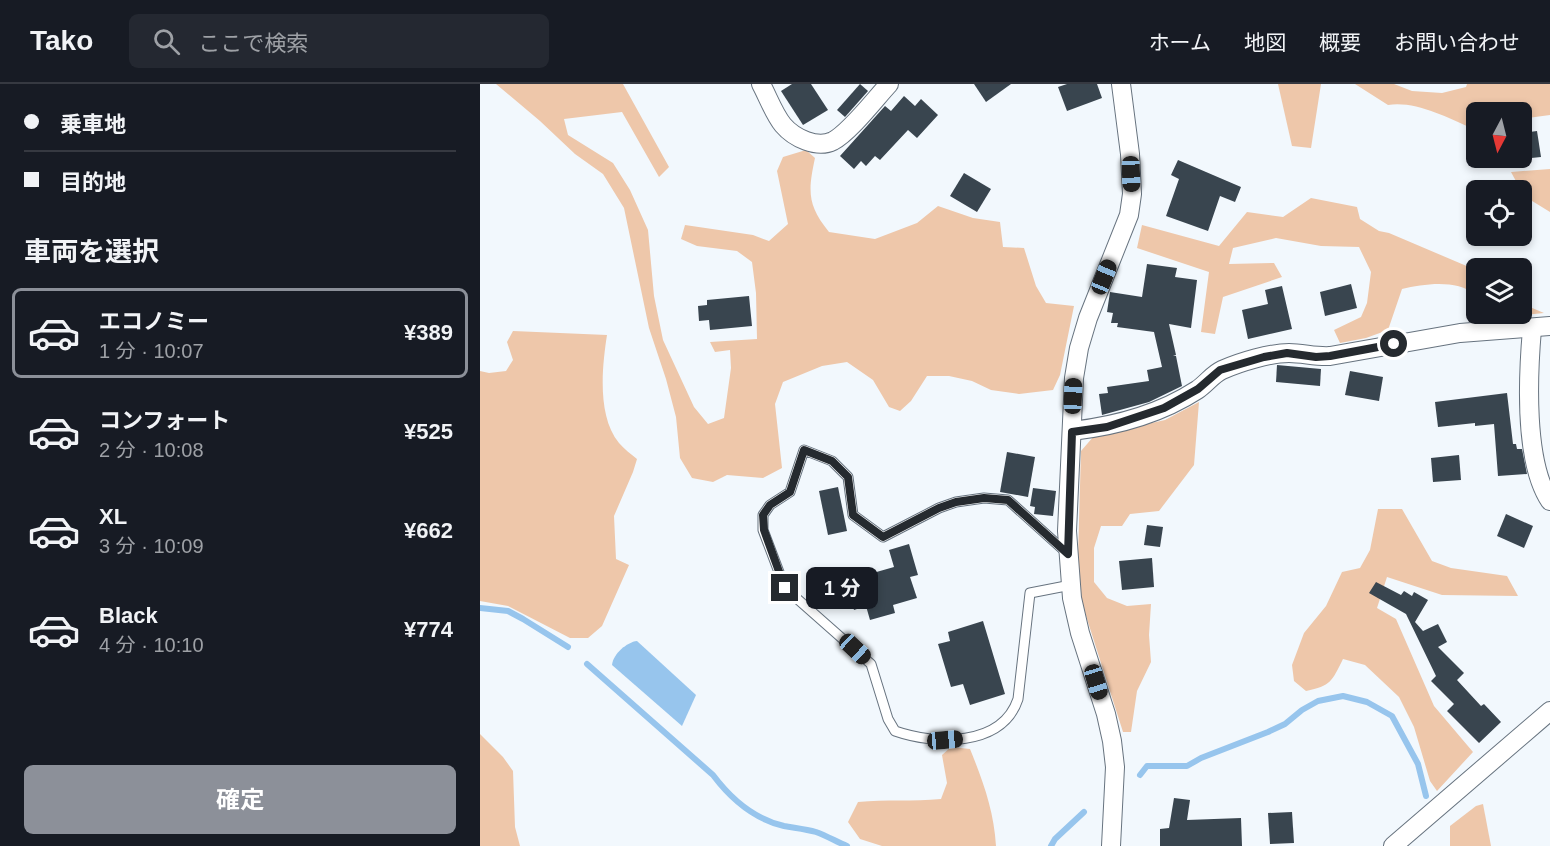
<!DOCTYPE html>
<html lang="ja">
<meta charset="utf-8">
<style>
:root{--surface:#171b24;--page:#242831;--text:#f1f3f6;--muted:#9ea1a6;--line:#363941;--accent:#8c9099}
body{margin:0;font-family:Helvetica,"Noto Sans JP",sans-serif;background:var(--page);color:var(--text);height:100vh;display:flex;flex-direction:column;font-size:22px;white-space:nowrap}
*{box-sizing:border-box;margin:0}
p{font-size:20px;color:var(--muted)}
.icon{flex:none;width:33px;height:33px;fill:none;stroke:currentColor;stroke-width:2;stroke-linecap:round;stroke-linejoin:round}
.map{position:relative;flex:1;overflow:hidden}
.side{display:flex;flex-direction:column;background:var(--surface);width:480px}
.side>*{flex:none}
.banner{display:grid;align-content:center;height:132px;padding:0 24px;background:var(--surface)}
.needle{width:39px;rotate:187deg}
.tools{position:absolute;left:986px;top:18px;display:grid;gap:12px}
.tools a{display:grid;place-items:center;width:66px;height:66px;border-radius:9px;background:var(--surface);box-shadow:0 3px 9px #0003;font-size:30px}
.end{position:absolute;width:27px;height:27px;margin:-14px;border:8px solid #252a2f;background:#fff;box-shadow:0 0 0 3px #fff}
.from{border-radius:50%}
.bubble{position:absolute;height:42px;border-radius:9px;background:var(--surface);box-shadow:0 3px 9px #0003;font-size:20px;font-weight:700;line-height:42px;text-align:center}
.car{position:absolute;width:18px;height:36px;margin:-18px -9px;border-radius:8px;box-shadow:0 0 4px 2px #0007;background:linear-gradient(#222 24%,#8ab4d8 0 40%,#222 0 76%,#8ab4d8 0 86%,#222 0)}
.banner b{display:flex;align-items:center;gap:21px;height:57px;font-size:22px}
.banner b+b{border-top:2px solid var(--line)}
.banner i{width:15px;height:15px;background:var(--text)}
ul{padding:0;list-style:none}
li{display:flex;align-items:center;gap:18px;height:90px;margin:0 12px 9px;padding:0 12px;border:3px solid transparent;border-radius:9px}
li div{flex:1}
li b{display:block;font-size:22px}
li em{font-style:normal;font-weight:700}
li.selected{border-color:var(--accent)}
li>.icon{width:54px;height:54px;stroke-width:1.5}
h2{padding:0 24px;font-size:27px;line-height:72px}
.cta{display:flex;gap:12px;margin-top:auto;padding:12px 24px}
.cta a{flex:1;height:69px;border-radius:9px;background:var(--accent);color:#fff;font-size:24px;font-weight:700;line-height:69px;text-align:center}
header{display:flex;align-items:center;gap:36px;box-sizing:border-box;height:84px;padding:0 30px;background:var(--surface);border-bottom:2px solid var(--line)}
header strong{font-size:28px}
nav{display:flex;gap:33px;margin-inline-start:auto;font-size:21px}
.search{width:420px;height:54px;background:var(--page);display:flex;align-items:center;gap:15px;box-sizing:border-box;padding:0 21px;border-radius:9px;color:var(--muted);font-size:22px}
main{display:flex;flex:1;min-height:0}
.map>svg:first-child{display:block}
.green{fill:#eec7aa}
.water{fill:#97c5ed}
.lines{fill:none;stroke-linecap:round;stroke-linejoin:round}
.stream{stroke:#97c5ed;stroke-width:6}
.building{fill:#39454f}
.service-casing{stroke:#67737f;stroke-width:11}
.minor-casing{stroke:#67737f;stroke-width:20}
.service{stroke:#fff;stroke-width:9}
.minor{stroke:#fff;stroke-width:18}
.route{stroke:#252a2f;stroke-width:8}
</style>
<header>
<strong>Tako</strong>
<div class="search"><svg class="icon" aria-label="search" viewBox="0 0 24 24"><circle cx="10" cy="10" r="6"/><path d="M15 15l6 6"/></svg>ここで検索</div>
<nav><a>ホーム</a><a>地図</a><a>概要</a><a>お問い合わせ</a></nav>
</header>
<main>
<section class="side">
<div class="banner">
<b><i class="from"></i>乗車地</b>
<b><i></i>目的地</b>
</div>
<h2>車両を選択</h2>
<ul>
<li class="selected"><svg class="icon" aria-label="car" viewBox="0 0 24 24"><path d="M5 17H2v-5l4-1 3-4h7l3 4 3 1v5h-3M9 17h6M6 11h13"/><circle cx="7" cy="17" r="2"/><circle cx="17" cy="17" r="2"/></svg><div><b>エコノミー</b><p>1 分 · 10:07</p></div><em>¥389</em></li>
<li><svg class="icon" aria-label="car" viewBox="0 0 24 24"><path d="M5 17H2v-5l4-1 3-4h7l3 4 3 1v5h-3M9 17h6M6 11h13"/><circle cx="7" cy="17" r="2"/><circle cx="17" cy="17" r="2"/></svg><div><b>コンフォート</b><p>2 分 · 10:08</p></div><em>¥525</em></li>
<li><svg class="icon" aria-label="car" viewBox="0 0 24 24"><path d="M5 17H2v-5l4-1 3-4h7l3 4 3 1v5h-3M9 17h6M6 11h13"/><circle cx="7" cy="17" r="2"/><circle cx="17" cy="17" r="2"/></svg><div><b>XL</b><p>3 分 · 10:09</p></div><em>¥662</em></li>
<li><svg class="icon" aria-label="car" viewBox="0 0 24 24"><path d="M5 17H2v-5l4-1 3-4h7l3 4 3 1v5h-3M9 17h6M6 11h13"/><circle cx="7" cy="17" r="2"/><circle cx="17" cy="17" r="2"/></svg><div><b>Black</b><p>4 分 · 10:10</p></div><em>¥774</em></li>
</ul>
<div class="cta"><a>確定</a></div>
</section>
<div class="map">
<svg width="1070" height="762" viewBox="0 0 1070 762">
<rect width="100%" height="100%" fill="#f2f8fd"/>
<g class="green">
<path d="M16,0h127l46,83 -10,10 -37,-65 -58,7 4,16 45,28 17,27 18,40 6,66 9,44 31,67 14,17 16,-6 7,-50 -1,-18 -15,2 -5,-10 47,-3 -1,-46 -4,-31 -15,-11 -40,-5 -16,-7 4,-14 68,10 16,6 19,-17 -11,-53 6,-14 23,-7 9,8c-7,33 -8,47 14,74l46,7 42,-16 21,-17 35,12 27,4 3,25 21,1 12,38 10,17 28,3 -14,69 -7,15 -34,4 -28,-4 -19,-9 -23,-5h-22l-16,25 -11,10 -11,-4 -16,-27 -26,-18 -25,4 -39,16 -8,22 7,64 -19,10 -36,-3 -14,7 -21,-4 -12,-20 -4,-41 -10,-38 -17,-51 -25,-120 -21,-34 -28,-20 -35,-33z"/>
<path d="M798,0h43l-10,64 -19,-2z"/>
<path d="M875,0h39l18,7 30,2 24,-6 1,-3h83v31l-29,4v-7h-45v15l-5,1c-25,-11 -55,-27 -83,-23z"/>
<path d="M1070,85v43l-26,-16 -13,-24z"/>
<path d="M831,114l46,9 3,12 19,12 10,2 87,37v25c-20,-16 -51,-11 -74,-6l-14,41 -22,8 -26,5 -6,-13 27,-13 6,-14 4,-31 -12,-25 -38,-1 -45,-8 -43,10 -4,16 45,-1 8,14 -59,20 -8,37 -14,-2 8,-60 -72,-24 5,-23 77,21 28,-34 36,5z"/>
<path d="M1041,216l2,4 21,9 -39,4 -4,-3h20z"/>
<path d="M33,247l94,4c-5,32 -10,81 12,108 5,6 12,11 18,16l-4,13 -19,44 2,43 13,6 -27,61 -14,12h-18l-62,-32 -28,-5v-230l9,2 17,-2 7,-11 -6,-18z"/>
<path d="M719,318l-5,63 -35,46 -29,3 -8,12h-21l-7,22v34l13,16 20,8 24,-2 -2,31 2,27 -14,29 -6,41h-8l-43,-135 -2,-41 3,-105 13,-15 71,-16z"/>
<path d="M898,425h24l30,52 19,7 56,8 11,20 -76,-1 -55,-18 -10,31 19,11 38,87 39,46 -36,39 -7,-10 -16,-54 -15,-30 -34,-32 -22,-6c-11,22 -12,27 -37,32l-12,-10 -2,-16 12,-32 22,-27 16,-34 18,-4 10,-18z"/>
<path d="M0,650l23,23 10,14 2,56 5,19h-40z"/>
<path d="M471,663l19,2c13,32 24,62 26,97h-114l-22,-7 -12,-17 10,-20c28,-3 55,0 83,-3l6,-16 -5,-28z"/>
<path d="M1003,720l8,42h-41v-20l26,-20z"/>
</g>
<path class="water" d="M157,557l59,54 -14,31 -70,-61c1,-11 15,-23 25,-24z"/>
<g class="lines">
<g class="stream">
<path d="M0,524l28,3 15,8 45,28"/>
<path d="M107,580l126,111c18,24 41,44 71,51 11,2 22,3 32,6 11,4 21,10 31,14"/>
<path d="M660,691l7,-9h40l14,-8 67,-26 17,-8 17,-14 16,-9 25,-5 24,6 25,14 26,48 8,32"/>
<path d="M571,762l4,-7 29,-27"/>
</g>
</g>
<g class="building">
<path d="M312,0h19l17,26 -25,15 -22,-34z"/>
<path d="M380,0l8,7 -23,26 -8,-7z"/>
<path d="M494,0h37l-25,18z"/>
<path d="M587,0h30l5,14 -35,13 -9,-24z"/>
<path d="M424,12l11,10 6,-7 17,16 -21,23 -9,-8 -28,30 -5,-4 -9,10 -5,-5 -7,8 -14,-13 45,-50 6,5z"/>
<path d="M1057,47l4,26 -20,2v-26z"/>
<path d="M698,76l63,27 -6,15 -15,-6 -12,35 -42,-15 13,-37 -8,-4z"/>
<path d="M484,89l27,16 -14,23 -27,-16z"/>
<path d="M667,180l30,4 -2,9 22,3 -6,48 -22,-4 7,31h-3l3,1 6,30 -33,16 -47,13 -3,-21 9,-1 -1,-6 42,-6 -2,-11 15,-3 -8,-35 -37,-5 1,-4h-7l2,-10 -6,-1 3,-20 32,5z"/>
<path d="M871,200l6,24 -32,8 -5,-24z"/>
<path d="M802,202l10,43 -44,10 -6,-29 26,-6 -3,-14z"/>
<path d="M269,212l3,30 -42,4 -1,-10 -10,1 -1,-15 9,-1v-5z"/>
<path d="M797,281l44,4 -1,17 -44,-4z"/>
<path d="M870,287l33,6 -4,24 -34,-6z"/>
<path d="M1027,309l6,51h3l1,5h5l5,25 -29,2 -4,-52 -19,2v-3l-37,4 -3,-25z"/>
<path d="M527,368l28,5 -7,40 -28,-5z"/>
<path d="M979,371l2,25 -28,2 -2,-24z"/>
<path d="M358,403l9,44 -19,4 -9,-44z"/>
<path d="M553,404l23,3 -3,25 -19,-2 1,-7 -5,-1z"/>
<path d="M1026,430l27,12 -9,22 -27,-12z"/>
<path d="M667,441l16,2 -3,20 -16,-2z"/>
<path d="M429,460l9,31 -8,2 7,21 -24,7 2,8 -25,7 -4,-14 -12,4 -7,-24 21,-6 -2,-5 28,-8 -5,-17z"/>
<path d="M672,474l2,29 -32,3 -3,-29z"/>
<path d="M896,498l25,13 3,-4 8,5 2,-4 14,8 -13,22 8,9 15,-7 9,18 -9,5 26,26 -7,7 24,26 3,-2 17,18 -22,21 -32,-32 7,-7 -23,-23 5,-5 -30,-62 -37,-21z"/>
<path d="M503,537l22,73 -35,11 -7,-21 -12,3 -13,-43 12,-3 -2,-9z"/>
<path d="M694,714l16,2 -3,20 54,-2 1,28h-82v-17l9,-1z"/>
<path d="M812,728l2,31 -24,1 -2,-31z"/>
</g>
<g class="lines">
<g class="service-casing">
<path id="service" d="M588,470l-60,-54 -24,-2 -28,4 -17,6 -56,29 -30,-22 -5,-38 -16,-16 -28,-11 -14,42 -20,13 -7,10v15l22,58 86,76 17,55 7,12c40,14 107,16 123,-32l12,-106 41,-8"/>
</g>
<g class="minor-casing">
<g id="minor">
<path d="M281,0c7,13 13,30 22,41 11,13 34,24 50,16 17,-9 42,-42 56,-57"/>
<path d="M1052,245c-4,46 -8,133 18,172"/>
<path d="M592,347c43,-5 88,-17 125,-41 9,-6 16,-16 25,-20 18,-8 48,-17 67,-17 14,0 27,4 41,3l130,-23 90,-7"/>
<path d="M631,762l4,-79 -3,-26 -6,-27 -26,-81 -8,-35 -5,-67 7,-153 5,-30 9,-30 41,-103 3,-21 -2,-40 -9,-70"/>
<path d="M913,762l157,-135"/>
</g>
</g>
<use href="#service" class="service"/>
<use href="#minor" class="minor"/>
</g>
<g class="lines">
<path class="route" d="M305,504l-21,-58 -1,-15 7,-10 20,-13 14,-42 28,11 16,16 5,38 30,22 56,-29 17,-6 28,-4 24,2 60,54 4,-122 35,-5 57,-19 34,-19 22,-19 44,-13 23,-4 29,4 14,-1 64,-12"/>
</g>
</svg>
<div class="tools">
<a><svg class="needle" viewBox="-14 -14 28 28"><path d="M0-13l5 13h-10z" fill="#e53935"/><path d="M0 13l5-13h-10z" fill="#9ea1a6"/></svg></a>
<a><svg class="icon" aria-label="locate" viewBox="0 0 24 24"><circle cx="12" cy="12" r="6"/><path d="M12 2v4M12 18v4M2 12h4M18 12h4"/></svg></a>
<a><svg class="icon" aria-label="layers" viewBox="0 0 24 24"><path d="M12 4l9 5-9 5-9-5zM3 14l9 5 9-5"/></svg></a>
</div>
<i class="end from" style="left:914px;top:260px"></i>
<i class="end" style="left:305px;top:504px"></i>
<div class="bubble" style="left:326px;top:483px;width:72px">1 分</div>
<i class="car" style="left:651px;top:90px;rotate:178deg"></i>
<i class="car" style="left:624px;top:193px;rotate:22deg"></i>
<i class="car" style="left:593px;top:312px;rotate:2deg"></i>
<i class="car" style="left:375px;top:565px;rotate:133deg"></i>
<i class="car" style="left:616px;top:598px;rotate:163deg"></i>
<i class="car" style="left:465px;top:656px;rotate:85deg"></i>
</div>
</main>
